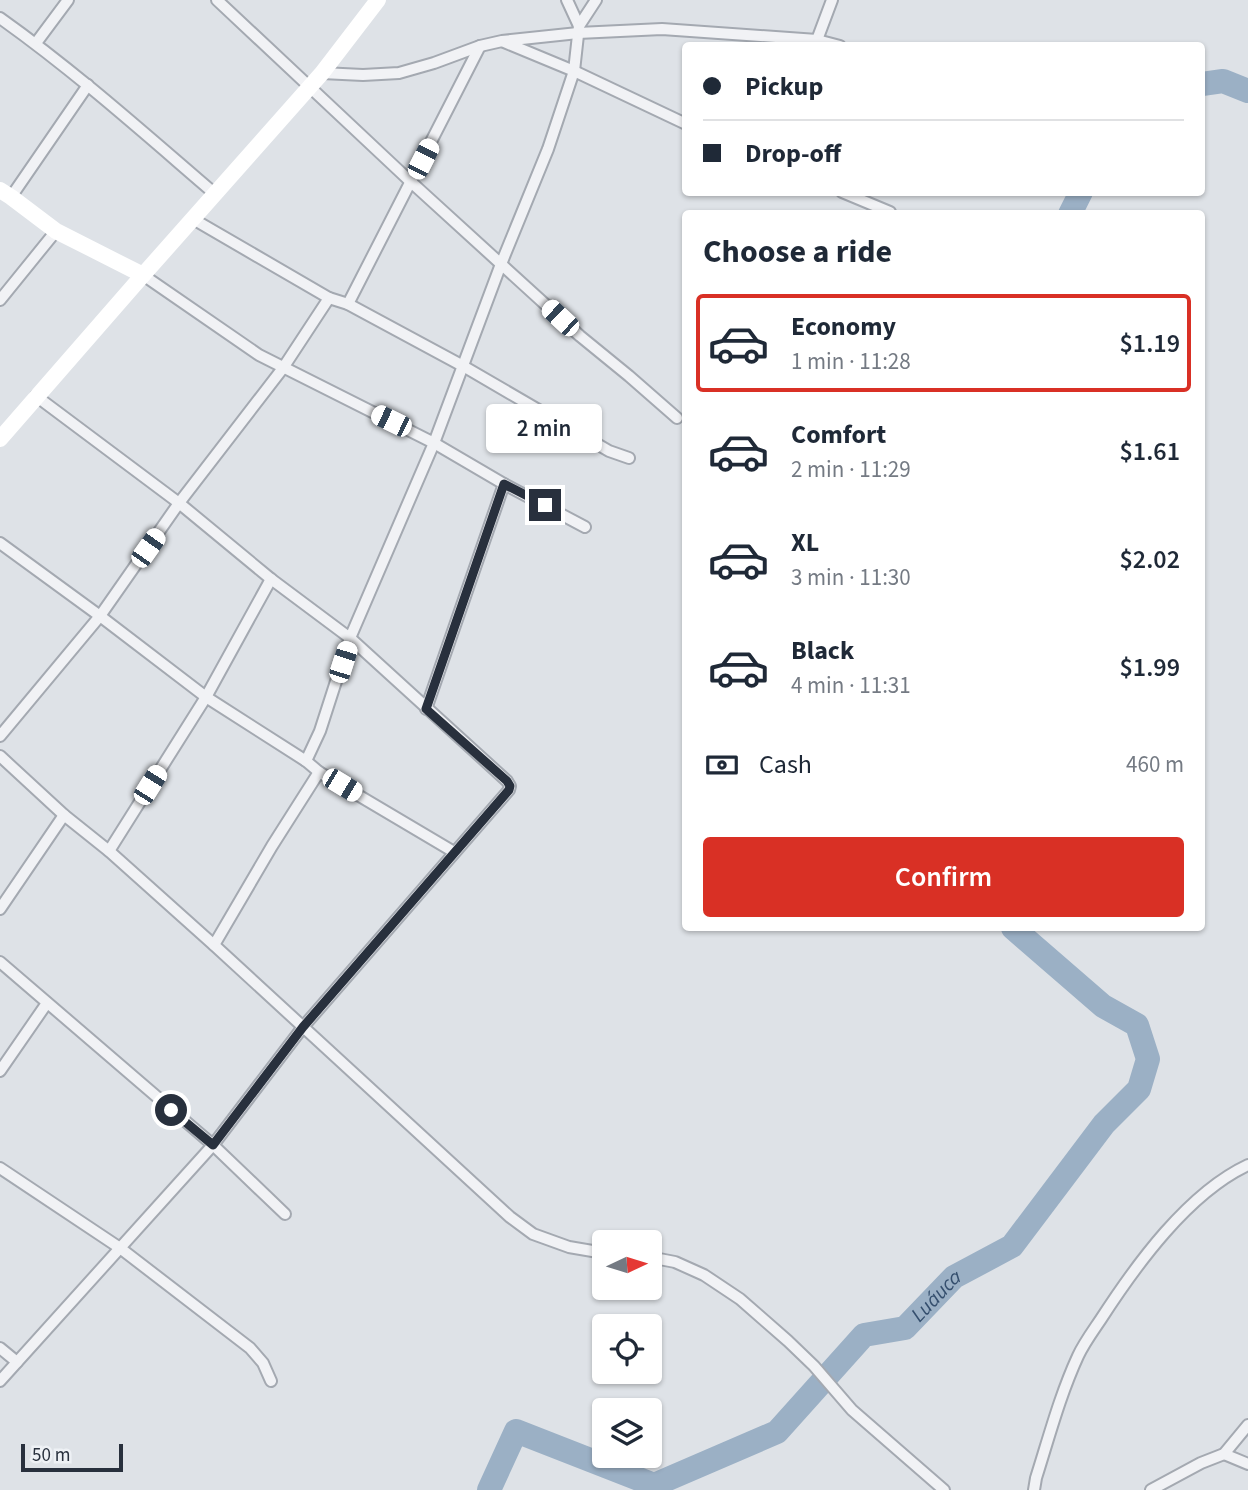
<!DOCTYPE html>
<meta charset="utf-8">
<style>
:root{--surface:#fff;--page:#f6f6f7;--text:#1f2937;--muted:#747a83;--line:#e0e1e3;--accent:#d93025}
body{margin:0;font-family:"Source Sans 3",sans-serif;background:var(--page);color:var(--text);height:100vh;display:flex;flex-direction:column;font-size:26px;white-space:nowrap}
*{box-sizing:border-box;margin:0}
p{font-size:23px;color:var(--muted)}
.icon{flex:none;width:38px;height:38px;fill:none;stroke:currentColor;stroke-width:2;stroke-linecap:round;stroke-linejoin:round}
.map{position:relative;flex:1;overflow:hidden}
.side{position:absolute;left:682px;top:210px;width:523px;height:721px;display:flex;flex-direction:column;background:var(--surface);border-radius:7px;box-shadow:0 2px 5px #0004}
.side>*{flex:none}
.top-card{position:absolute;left:682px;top:42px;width:523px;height:154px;border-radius:7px;box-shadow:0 2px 5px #0004;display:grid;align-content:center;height:154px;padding:0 21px;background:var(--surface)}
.needle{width:46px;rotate:86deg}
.controls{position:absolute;left:592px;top:1230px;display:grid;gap:14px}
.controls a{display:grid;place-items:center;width:70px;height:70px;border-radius:7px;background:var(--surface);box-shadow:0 2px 5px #0004;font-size:35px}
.scale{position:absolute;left:21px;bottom:18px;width:102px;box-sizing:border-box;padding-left:7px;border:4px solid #28303d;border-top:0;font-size:19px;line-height:24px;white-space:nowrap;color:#28303d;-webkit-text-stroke:5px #eef1f5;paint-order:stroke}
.end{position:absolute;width:32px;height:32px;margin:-16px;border:9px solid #28303d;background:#fff;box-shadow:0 0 0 4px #fff}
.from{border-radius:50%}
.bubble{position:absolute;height:49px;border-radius:7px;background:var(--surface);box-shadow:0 2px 5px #0004;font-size:23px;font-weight:600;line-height:49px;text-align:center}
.car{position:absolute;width:21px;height:42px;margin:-21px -10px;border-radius:9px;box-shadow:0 0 5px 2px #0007;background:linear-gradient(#fff 24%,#345 0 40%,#fff 0 76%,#345 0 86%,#fff 0)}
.top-card b{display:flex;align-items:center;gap:24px;height:66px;font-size:26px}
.top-card b+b{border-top:2px solid var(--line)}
.top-card i{width:18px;height:18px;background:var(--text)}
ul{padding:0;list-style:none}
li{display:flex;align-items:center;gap:21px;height:98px;margin:0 14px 10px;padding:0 7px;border:4px solid transparent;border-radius:7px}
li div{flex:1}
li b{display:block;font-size:26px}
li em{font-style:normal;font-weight:600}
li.selected{border-color:var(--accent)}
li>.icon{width:63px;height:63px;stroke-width:1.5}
h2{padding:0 21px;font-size:32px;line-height:84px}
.pay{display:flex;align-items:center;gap:18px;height:77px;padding:0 21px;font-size:26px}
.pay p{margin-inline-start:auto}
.action{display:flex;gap:14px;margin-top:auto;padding:14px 21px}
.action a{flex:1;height:80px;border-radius:7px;background:var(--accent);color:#fff;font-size:28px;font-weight:600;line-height:80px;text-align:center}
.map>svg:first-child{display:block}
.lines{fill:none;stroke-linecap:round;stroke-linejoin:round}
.river{stroke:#9bb0c5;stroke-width:24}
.street-casing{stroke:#a4a9b1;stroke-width:14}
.street{stroke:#f1f2f5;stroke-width:10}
.secondary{stroke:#fff;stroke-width:16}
.route{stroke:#28303d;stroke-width:9}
.labels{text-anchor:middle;stroke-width:5;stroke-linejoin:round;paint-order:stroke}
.water-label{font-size:21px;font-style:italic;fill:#354f6e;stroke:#eef1f5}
</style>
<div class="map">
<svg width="1248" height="1490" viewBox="0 0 1248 1490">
<rect width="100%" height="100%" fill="#dee2e7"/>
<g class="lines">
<g class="river">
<path d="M1202,84l21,-3 25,10"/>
<path d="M1070,214l11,-22"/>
<path id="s1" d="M489,1490l27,-59 138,54 123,-53 87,-97 41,-7 49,-51 58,-31 92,-122 35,-35 9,-30 -11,-34 -34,-19 -90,-78"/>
</g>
<g class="street-casing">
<g id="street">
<path d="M217,0l194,182 169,154 49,40 48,42"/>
<path d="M567,0l12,26"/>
<path d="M0,18c76,54 145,116 215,176"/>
<path d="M817,40l15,-40"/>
<path d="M504,42l70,29 112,53"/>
<path d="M36,43l32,-43"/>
<path d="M322,73l41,2 36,-2 35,-10 46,-17 22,-5 76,-8 84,-4 155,11 23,6"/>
<path d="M842,192l48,20"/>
<path d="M11,197l77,-112"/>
<path d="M193,219l136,79 19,6 115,62 146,85 20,7"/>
<path d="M143,275l116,80 175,88 70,41 81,43"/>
<path d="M0,300l56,-69"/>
<path d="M348,304l132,-258"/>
<path d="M0,543l100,73 106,81 100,64 13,11 135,80"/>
<path d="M426,709l78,-225"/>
<path d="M0,736l100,-120 79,-113 104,-135 46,-70"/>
<path d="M0,756l64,59 45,36 105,94 296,272 23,17 36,13 35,6"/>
<path d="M306,761l14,-30 30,-93 84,-195 67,-179 47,-115 26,-78 5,-45 17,-26"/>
<path d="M109,851l97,-154 65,-118"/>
<path d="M0,909l64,-94"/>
<path d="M214,945l58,-99 47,-74"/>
<path d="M0,962l213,183 72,69"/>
<path d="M0,1071l47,-68"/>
<path d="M0,1168l120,80 130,100 13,15 8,18"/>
<path d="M649,1257l26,5 29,13 36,24 48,42 26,25 38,44 92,80"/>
<path d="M0,1348l17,14"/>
<path d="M0,1381l213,-236 90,-118 206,-237 1,-4 -3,-5 -157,-143 -79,-59 -92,-76 -143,-107"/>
<path d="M1224,1454l24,10"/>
<path d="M1034,1490l2,-12c13,-41 24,-83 42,-122 6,-13 15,-25 23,-37 35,-54 87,-126 147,-154"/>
<path d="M1151,1490l50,-27 23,-9 24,-29"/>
</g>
</g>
<use href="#street" class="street"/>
<g class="secondary">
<path d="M0,190l11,7 45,34 87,44"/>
<path d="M0,439l143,-164 179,-202 56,-73"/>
</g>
</g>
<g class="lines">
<path class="route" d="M171,1110l42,35 90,-118 206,-237 1,-4 -3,-5 -81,-72 78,-225 41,21"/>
</g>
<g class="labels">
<g class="water-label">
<text dy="7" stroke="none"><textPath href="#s1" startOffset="564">Luáuca</textPath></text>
</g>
</g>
</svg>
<div class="controls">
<a><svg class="needle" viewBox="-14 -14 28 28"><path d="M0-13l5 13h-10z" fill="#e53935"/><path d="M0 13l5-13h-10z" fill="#747a83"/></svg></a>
<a><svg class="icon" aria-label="locate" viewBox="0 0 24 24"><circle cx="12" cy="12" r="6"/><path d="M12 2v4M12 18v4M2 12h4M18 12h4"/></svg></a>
<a><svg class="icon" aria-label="layers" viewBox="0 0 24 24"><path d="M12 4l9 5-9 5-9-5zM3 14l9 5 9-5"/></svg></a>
</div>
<div class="scale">50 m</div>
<i class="end from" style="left:171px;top:1110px"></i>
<i class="end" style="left:545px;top:505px"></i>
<div class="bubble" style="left:486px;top:404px;width:116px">2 min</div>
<i class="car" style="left:423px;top:159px;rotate:27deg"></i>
<i class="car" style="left:560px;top:318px;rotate:313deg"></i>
<i class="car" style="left:391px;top:421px;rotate:296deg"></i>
<i class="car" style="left:148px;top:548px;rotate:35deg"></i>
<i class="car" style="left:343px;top:662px;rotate:18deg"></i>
<i class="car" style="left:150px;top:785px;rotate:32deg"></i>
<i class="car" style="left:342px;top:785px;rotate:121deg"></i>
<div class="top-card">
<b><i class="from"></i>Pickup</b>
<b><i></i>Drop-off</b>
</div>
<section class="side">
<h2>Choose a ride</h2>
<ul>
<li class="selected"><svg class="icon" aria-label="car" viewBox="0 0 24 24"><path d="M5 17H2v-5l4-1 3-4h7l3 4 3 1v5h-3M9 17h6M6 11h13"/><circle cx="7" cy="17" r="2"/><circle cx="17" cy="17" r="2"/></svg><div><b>Economy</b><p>1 min · 11:28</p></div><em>$1.19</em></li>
<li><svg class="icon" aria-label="car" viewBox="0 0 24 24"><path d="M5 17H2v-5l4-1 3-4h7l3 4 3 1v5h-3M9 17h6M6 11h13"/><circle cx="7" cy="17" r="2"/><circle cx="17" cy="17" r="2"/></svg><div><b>Comfort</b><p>2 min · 11:29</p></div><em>$1.61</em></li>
<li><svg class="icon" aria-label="car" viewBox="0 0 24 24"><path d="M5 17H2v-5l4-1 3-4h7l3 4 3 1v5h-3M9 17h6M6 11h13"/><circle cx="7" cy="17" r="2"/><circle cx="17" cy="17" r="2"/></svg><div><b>XL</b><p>3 min · 11:30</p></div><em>$2.02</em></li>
<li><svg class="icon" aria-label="car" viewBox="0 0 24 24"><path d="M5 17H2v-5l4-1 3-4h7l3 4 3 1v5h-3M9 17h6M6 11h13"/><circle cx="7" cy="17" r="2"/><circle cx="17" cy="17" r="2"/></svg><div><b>Black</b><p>4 min · 11:31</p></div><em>$1.99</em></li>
</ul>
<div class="pay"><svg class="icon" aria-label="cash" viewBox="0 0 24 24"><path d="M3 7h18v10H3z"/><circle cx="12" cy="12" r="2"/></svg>Cash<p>460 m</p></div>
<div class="action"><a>Confirm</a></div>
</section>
</div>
